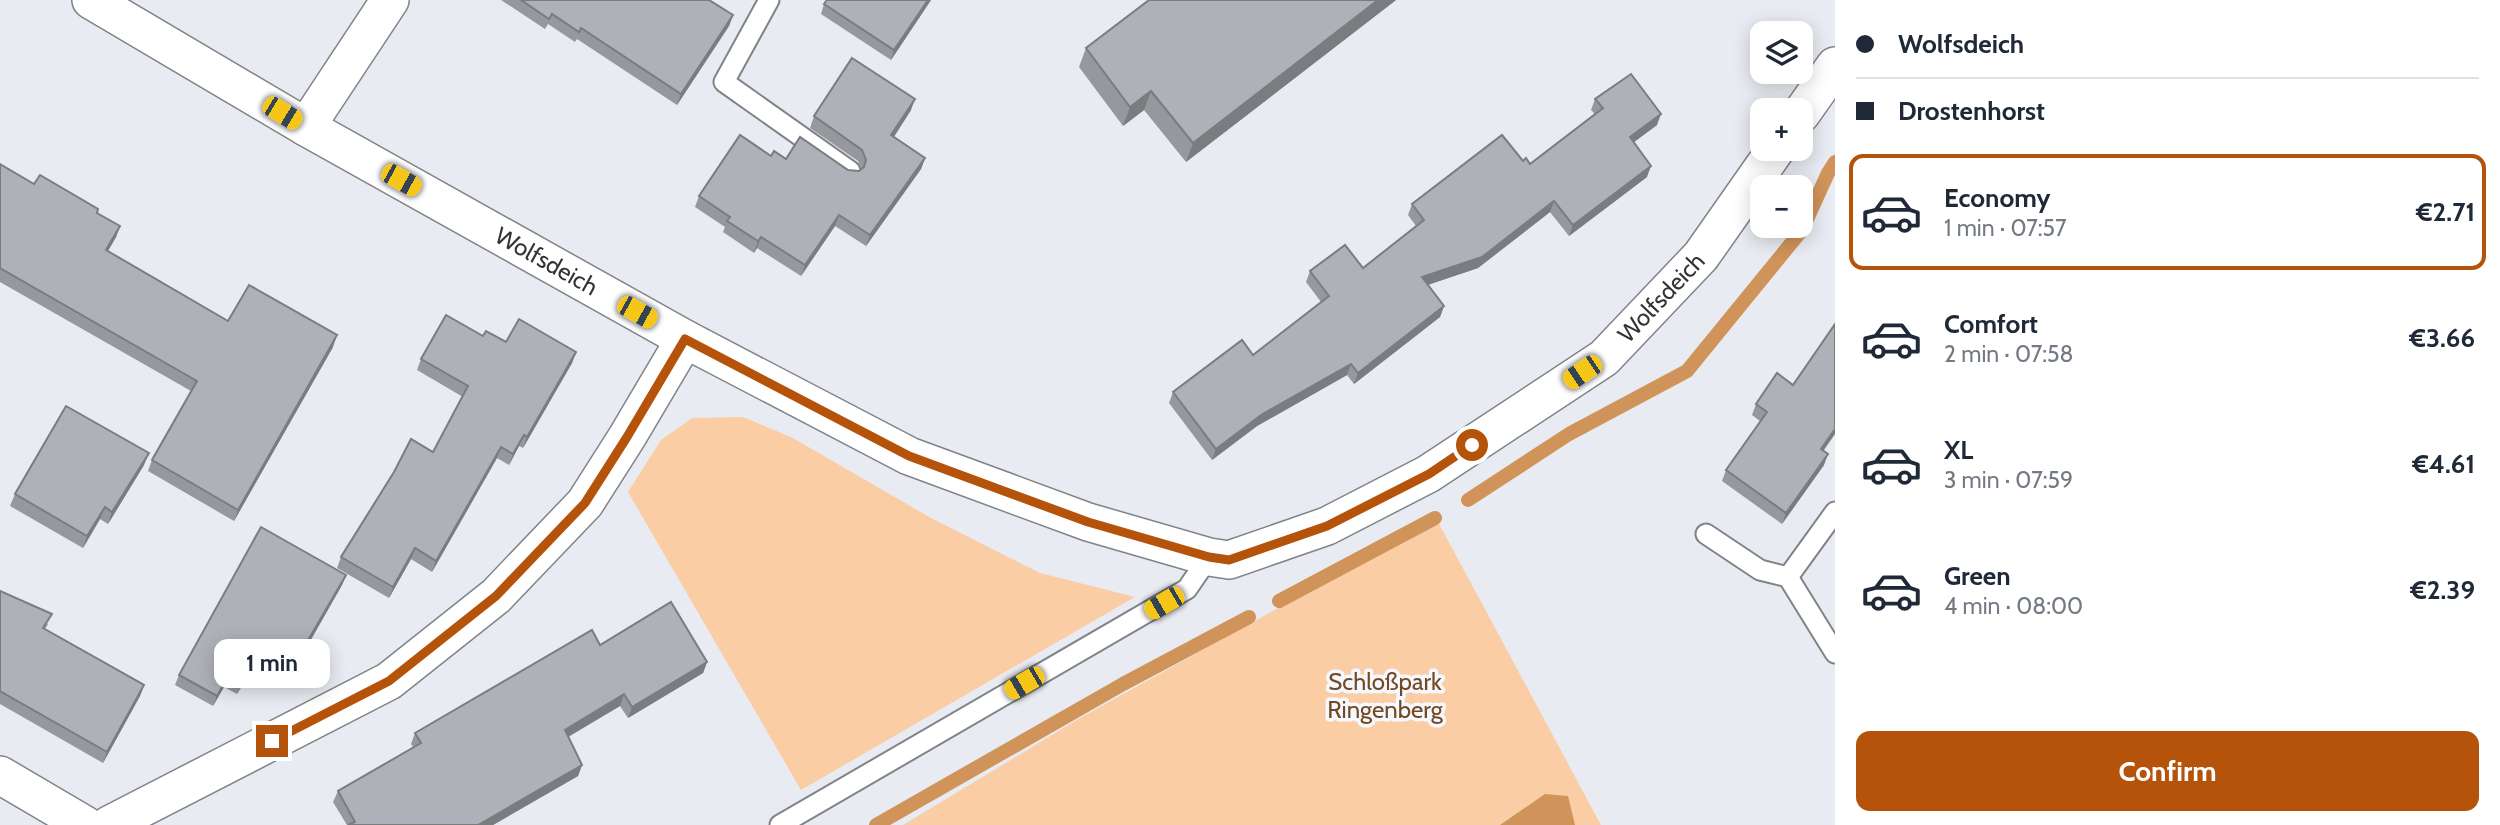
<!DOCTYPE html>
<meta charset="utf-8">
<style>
:root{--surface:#fff;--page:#f2f2f3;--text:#1f2937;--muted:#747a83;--line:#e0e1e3;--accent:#b45309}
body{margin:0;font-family:Cabin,sans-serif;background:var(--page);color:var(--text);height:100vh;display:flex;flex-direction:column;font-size:26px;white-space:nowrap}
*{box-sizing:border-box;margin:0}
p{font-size:23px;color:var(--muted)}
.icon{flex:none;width:38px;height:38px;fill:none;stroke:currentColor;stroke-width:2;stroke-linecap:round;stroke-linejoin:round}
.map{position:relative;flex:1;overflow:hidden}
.drawer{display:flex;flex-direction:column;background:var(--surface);width:665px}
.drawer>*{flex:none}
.banner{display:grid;align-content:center;height:154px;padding:0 21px;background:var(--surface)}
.fabs{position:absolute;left:1750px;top:21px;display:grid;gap:14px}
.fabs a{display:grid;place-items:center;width:63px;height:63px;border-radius:14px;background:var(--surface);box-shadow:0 4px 18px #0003;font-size:35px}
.end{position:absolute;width:32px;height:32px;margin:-16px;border:9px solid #b45309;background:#fff;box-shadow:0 0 0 4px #fff}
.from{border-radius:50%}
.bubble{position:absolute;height:49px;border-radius:14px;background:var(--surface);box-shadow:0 4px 18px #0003;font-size:23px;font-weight:800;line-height:49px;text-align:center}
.car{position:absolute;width:21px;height:42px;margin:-21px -10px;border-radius:9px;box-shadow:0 0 5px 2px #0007;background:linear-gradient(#f5c518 24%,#345 0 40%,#f5c518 0 76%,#345 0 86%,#f5c518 0)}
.banner b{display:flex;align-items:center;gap:24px;height:66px;font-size:26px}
.banner b+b{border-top:2px solid var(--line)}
.banner i{width:18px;height:18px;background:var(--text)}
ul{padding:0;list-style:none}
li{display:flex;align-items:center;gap:21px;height:116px;margin:0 14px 10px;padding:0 7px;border:4px solid transparent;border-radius:14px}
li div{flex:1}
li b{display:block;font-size:26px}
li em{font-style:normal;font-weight:800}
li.active{border-color:var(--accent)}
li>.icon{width:63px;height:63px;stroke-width:1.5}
.button{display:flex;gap:14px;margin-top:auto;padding:14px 21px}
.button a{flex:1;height:80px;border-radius:14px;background:var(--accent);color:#fff;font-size:28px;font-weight:800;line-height:80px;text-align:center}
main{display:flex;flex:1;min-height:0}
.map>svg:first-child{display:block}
.green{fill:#facda5}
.water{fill:#d09359}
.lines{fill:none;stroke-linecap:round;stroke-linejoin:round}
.stream{stroke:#d09359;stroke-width:14}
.service-casing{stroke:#808388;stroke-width:23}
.minor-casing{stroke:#808388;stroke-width:40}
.service{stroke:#fff;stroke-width:19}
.minor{stroke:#fff;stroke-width:37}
.wall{fill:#96989d}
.shaded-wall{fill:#7a7c80}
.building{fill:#aeb1b7;stroke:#7a7c80;stroke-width:2}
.route{stroke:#b45309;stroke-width:9}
.labels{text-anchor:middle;stroke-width:7;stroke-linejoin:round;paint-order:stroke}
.street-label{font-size:24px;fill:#323336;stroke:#f5f8ff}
.park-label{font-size:24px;fill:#73491f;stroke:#f5f8ff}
</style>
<main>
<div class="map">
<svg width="1835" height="825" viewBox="0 0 1835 825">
<rect width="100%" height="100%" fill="#e8ebf1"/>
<g class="green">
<path d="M743,417l48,20 140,81 109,55 95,24 -334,193 -173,-298 33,-52 31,-22z"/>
<path d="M1437,520l164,305h-698l177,-107z"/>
</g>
<path class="water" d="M1545,794l23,2 7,29h-75z"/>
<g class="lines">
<g class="stream">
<path d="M1468,500l101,-66 118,-63 115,-141 26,-57 7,-11"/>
<path d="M1279,601l156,-83"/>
<path d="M876,825l247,-141 126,-67"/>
</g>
<g class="service-casing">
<g id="service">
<path d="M769,0l-45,82 126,89"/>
<path d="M1835,512l-47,65 47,76"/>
<path d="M1706,534l54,36 28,7"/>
<path d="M780,825l407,-236 22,-32"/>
</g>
</g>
<g class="minor-casing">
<g id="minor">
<path id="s1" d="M91,0l215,127 379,212 224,117 179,66 121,35 20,3 98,-34 101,-52 176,-116 97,-102 75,-107"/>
<path d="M1801,114l34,-48"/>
<path d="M306,127l84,-127"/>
<path d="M0,775l85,50"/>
<path d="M109,825l280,-144 107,-85 89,-93 42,-66 58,-98"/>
</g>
</g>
<use href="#service" class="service"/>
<use href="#minor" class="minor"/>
</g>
<g class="wall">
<path d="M501,0h208l24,15 -4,11 -52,79 -100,-66 -2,3 -27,-18 -3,5z"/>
<path d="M931,0l-40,60 -70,-46 3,-10z"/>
<path d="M1396,0l-210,162 -42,-52 -21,16 -44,-59 7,-19z"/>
<path d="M1595,99l62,26 -23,17 13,35 -78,59 -19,-24 -72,56 -50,17 16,21 -4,11 -86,67 -7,-9 -90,51 -45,34 -43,-57 4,-11 80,-37 68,-53 -15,-20 4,-11 53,-3 53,-42 -8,-11 4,-11 111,-43 7,3 65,-50 -4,-4z"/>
<path d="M911,110l-17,27 31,21 -4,11 -55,77 -31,-20 -34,50 -44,-28 -3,5 -31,-21 2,-5 -30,-20 4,-11 72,-40 77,14 11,1 2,-2 -3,-8 -48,-33 4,-12z"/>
<path d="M0,164l34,20 63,29 23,13 -4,11 -8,14 120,70 105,26 -99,174 -86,-50 4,-11 39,-69 -191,-109z"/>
<path d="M483,336l23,6 70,10 -4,11 -49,85 -4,-2 -10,19 -12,-7 -65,114 -21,-13 -22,39 -52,-30 4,-11 92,-105 30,-55 -46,-27 4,-11z"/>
<path d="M1756,404l67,47 1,14 -42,59 -60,-43 4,-11 34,-49 -8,-6z"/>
<path d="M144,465l-36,59 -8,-5 -17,29 -73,-42 5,-12z"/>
<path d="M346,575l-4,10 -45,79 -19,-11 -16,29 -13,-8 -12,20 -13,-7 -11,19 -38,-21 4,-10z"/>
<path d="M0,591l48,33 -3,5 99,56 -4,11 -37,67 -103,-59z"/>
<path d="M600,645l107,17 -4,11 -75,45 -8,-12 -52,31 14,28 -4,11 -85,49h-146l-14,-23 5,-11 75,-44 -2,-3 4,-11z"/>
</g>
<g class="shaded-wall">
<path d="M928,0h3l-40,60 3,-10z"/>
<path d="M1378,0h18l-210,162 7,-19z"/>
<path d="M733,15l-4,11 -52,79 4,-11z"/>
<path d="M1151,91l-7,19 -21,16 7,-19z"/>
<path d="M915,99l-4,11 -24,37 4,-12z"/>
<path d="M1661,114l-4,11 -31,23 4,-11z"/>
<path d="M925,158l-4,11 -55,77 4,-11z"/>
<path d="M1651,166l-4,11 -78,59 4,-11z"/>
<path d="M1554,201l-4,11 -72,56 -60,20 4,-11z"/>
<path d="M839,215l-4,11 -34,50 4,-11z"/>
<path d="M120,226l-4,11 -14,24 4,-11z"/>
<path d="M761,237l-4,11 -3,5 4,-12z"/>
<path d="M1444,306l-4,11 -86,67 4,-11z"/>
<path d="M337,335l-4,12 -99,174 4,-11z"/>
<path d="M576,352l-4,11 -49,85 4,-11z"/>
<path d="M1351,364l-4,11 -90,51 -45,34 4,-11 45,-34z"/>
<path d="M1835,429v5l-18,26 4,-11z"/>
<path d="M524,435l-5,11 -10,19 4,-11z"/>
<path d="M501,447l-4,11 -65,114 4,-11z"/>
<path d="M149,453l-5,12 -36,59 4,-12z"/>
<path d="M1828,454l-4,11 -42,59 4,-11z"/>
<path d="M105,507l-5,12 -17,29 4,-12z"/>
<path d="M415,548l-4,11 -22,39 4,-11z"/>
<path d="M346,575l-4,10 -45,79 3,-10z"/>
<path d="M281,643l-3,10 -16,29 4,-10z"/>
<path d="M707,662l-4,11 -75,45 4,-11z"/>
<path d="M252,665l-3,9 -12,20 4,-9z"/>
<path d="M228,677l-4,10 -11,19 4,-10z"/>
<path d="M144,685l-4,11 -37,67 4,-11z"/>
<path d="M624,694l-4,12 -59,35 4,-11z"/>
<path d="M582,765l-4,11 -85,49h-15z"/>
</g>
<g class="building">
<path d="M521,0h188l24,15 -52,79 -100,-66 -2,4 -27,-18 -3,5z"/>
<path d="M827,0h101l-34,50 -70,-46z"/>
<path d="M1149,0h229l-185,143 -42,-52 -21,16 -44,-59z"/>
<path d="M852,58l63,41 -24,36 34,23 -55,77 -31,-20 -34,50 -44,-28 -3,4 -31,-20 3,-4 -31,-21 41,-61 31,21 3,-5 12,8 14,-22 48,33 11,1 5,-4 2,-7 -4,-10 -48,-34z"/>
<path d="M1631,74l30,40 -31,23 21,29 -78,59 -19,-24 -72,56 -60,20 22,29 -86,67 -7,-9 -90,51 -45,34 -43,-57 69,-52 11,15 76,-59 -19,-25 35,-26 18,23 61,-48 -12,-16 90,-69 21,26 3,-3 4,6 73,-56 -8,-9z"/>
<path d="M0,164l34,20 6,-9 58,34 -1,4 23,13 -14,24 122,71 21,-36 88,50 -99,175 -86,-50 45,-79 -197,-113z"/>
<path d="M446,315l37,21 3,-5 20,11 13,-23 57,33 -49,85 -3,-2 -11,19 -12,-7 -65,114 -21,-13 -22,39 -52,-30 53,-85 17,-33 22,13 35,-66 -47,-27z"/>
<path d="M1835,324v105l-14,20 7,5 -42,59 -60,-43 41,-58 -11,-8 21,-31 16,12z"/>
<path d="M66,406l83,47 -37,59 -7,-5 -18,29 -72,-42z"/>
<path d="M261,527l85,48 -46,79 -19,-11 -15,29 -14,-7 -11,20 -13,-8 -11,19 -38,-21z"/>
<path d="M0,591l52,23 -9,14 101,57 -37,67 -107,-61z"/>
<path d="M671,602l36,60 -75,45 -8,-13 -59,36 17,35 -104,60h-130l7,-3 -17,-31 83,-48 -6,-10 177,-103 8,15z"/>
</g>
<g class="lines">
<path class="route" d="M272,741l117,-60 107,-85 89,-93 42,-66 58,-98 224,117 179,66 121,35 20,3 98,-34 102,-52 43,-29"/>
</g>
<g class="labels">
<g class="street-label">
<text dy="8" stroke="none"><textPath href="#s1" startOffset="525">Wolfsdeich</textPath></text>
<text dy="8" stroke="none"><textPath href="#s1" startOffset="1785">Wolfsdeich</textPath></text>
</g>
<g class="park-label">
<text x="1385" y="690">Schloßpark<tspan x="1385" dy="28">Ringenberg</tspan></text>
</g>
</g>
</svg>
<div class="fabs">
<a><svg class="icon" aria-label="layers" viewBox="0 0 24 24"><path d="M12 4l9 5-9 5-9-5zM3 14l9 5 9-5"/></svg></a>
<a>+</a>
<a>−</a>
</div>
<i class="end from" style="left:1472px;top:445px"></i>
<i class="end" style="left:272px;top:741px"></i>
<div class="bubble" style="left:214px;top:639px;width:116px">1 min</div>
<i class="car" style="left:282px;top:113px;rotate:121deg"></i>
<i class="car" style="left:401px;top:180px;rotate:119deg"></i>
<i class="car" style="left:637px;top:312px;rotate:119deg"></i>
<i class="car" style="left:1582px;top:372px;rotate:236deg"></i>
<i class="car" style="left:1164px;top:603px;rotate:240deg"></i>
<i class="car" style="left:1024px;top:683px;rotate:240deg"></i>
</div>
<section class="drawer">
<div class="banner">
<b><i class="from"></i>Wolfsdeich</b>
<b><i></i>Drostenhorst</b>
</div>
<ul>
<li class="active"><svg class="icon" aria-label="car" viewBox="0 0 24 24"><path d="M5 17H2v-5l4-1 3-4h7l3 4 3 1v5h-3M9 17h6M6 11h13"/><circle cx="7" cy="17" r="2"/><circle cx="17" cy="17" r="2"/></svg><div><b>Economy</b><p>1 min · 07:57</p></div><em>€2.71</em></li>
<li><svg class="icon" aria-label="car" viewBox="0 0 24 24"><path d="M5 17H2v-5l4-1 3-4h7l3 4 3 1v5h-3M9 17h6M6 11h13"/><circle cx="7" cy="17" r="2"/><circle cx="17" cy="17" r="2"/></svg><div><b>Comfort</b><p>2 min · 07:58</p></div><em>€3.66</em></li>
<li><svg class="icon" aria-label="car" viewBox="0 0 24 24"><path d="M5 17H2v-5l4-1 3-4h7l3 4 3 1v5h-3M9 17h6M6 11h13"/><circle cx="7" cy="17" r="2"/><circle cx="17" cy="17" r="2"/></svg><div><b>XL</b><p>3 min · 07:59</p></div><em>€4.61</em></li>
<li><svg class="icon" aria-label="car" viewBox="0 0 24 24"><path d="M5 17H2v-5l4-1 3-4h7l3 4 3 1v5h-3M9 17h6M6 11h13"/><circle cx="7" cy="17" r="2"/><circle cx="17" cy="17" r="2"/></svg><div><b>Green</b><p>4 min · 08:00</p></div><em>€2.39</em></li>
</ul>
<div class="button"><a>Confirm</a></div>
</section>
</main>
